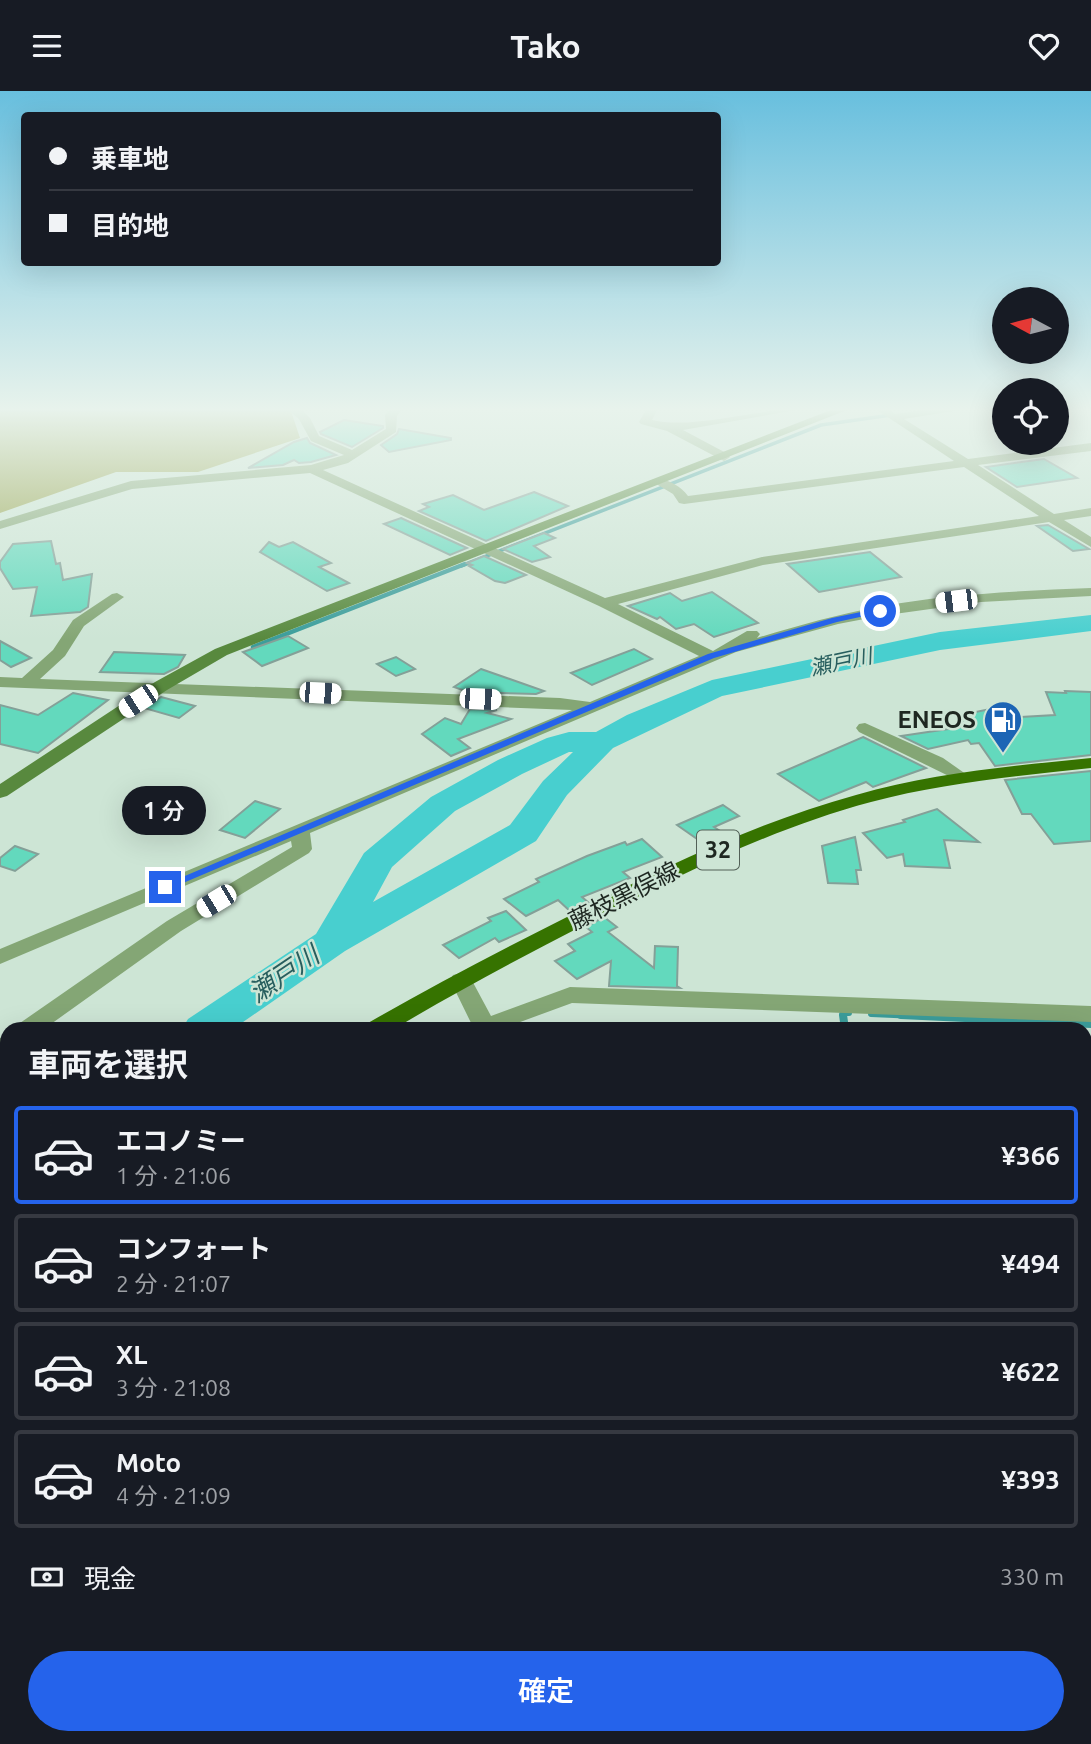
<!DOCTYPE html>
<html lang="ja">
<meta charset="utf-8">
<style>
:root{--surface:#171b24;--page:#242831;--text:#f1f3f6;--muted:#9ea1a6;--line:#363941;--accent:#2563eb}
body{margin:0;font-family:Ubuntu,"Noto Sans JP",sans-serif;background:var(--page);color:var(--text);height:100vh;display:flex;flex-direction:column;font-size:26px;white-space:nowrap}
*{box-sizing:border-box;margin:0}
p{font-size:23px;color:var(--muted)}
.icon{flex:none;width:38px;height:38px;fill:none;stroke:currentColor;stroke-width:2;stroke-linecap:round;stroke-linejoin:round}
.map{position:relative;flex:1;overflow:hidden}
.drawer{position:absolute;left:0px;top:931px;width:1092px;height:723px;display:flex;flex-direction:column;background:var(--surface);border-radius:21px 21px 0 0;box-shadow:0 7px 28px #0002}
.drawer>*{flex:none}
.banner{position:absolute;left:21px;top:21px;width:700px;height:154px;border-radius:7px;box-shadow:0 7px 28px #0002;display:grid;align-content:center;height:154px;padding:0 28px;background:var(--surface)}
.needle{width:46px;rotate:277deg}
.buttons{position:absolute;left:992px;top:196px;display:grid;gap:14px}
.buttons a{display:grid;place-items:center;width:77px;height:77px;border-radius:50%;background:var(--surface);box-shadow:0 7px 28px #0002;font-size:35px}
.end{position:absolute;width:32px;height:32px;margin:-16px;border:9px solid #2563eb;background:#fff;box-shadow:0 0 0 4px #fff}
.from{border-radius:50%}
.bubble{position:absolute;height:49px;border-radius:24px;background:var(--surface);box-shadow:0 7px 28px #0002;font-size:23px;font-weight:600;line-height:49px;text-align:center}
.car{position:absolute;width:21px;height:42px;margin:-21px -10px;border-radius:9px;box-shadow:0 0 5px 2px #0007;background:linear-gradient(#fff 24%,#345 0 40%,#fff 0 76%,#345 0 86%,#fff 0)}
.banner b{display:flex;align-items:center;gap:24px;height:66px;font-size:26px}
.banner b+b{border-top:2px solid var(--line)}
.banner i{width:18px;height:18px;background:var(--text)}
ul{padding:0;list-style:none}
li{display:flex;align-items:center;gap:21px;height:98px;margin:0 14px 10px;padding:0 14px;border:4px solid var(--line);border-radius:7px}
li div{flex:1}
li b{display:block;font-size:26px}
li em{font-style:normal;font-weight:600}
li.active{border-color:var(--accent)}
li>.icon{width:63px;height:63px;stroke-width:1.5}
h2{padding:0 28px;font-size:32px;line-height:84px}
.pay{display:flex;align-items:center;gap:18px;height:77px;padding:0 28px;font-size:26px}
.pay p{margin-inline-start:auto}
.cta{display:flex;gap:14px;margin-top:auto;padding:14px 28px}
.cta a{flex:1;height:80px;border-radius:42px;background:var(--accent);color:#fff;font-size:28px;font-weight:600;line-height:80px;text-align:center}
header{display:flex;justify-content:space-between;align-items:center;height:91px;padding:0 28px;background:var(--surface);font-size:32px;font-weight:600}
.map>svg:first-child{display:block}
.forest{fill:#95a149}
.lines{fill:none;stroke-linecap:round;stroke-linejoin:round}
.stream-far3{stroke:#3b9d9b;stroke-width:3.5}
.stream-far2{stroke:#3b9d9b;stroke-width:4.5}
.stream-far1{stroke:#3b9d9b;stroke-width:6}
.stream{stroke:#3b9d9b;stroke-width:8}
.river{fill:#48cfcf;fill-rule:evenodd}
.building{fill:#63d9bd;stroke:#84a098;stroke-width:2}
.street{fill:#84a675;fill-rule:evenodd}
.secondary{fill:#58893e;fill-rule:evenodd}
.primary{fill:#367300;fill-rule:evenodd}
.route{fill:#2563eb}
.labels{text-anchor:middle;stroke-width:5;stroke-linejoin:round;paint-order:stroke}
.far-water-label{font-size:21px;font-style:italic;fill:#275e5e;stroke:#cde5d5}
.shield{fill:#cde5d5;stroke:#526057;stroke-width:2}
.shield-label{font-size:23px;font-weight:bold;fill:#1e2721}
.poi-label{font-size:24px;font-weight:bold;fill:#1e2721;stroke:#cde5d5;text-anchor:end}
.street-label{font-size:24px;fill:#1e2721;stroke:#cde5d5}
.water-label{font-size:26px;font-style:italic;fill:#275e5e;stroke:#cde5d5}
</style>
<header><svg class="icon" aria-label="menu" viewBox="0 0 24 24"><path d="M4 6h16M4 12h16M4 18h16"/></svg>Tako<svg class="icon" aria-label="heart" viewBox="0 0 24 24"><path d="M12 20l-8-8c-3-5 5-10 8-4 3-6 11-1 8 4z"/></svg></header>
<div class="map">
<svg width="1091" height="1653" viewBox="0 0 1091 1653">
<rect width="100%" height="100%" fill="#cde5d5"/>
<g class="forest">
<path d="M0,317h290l10,30 -102,34h-82l-116,41z"/>
<path d="M1091,1183v470h-255l-3,-6h252v-461z"/>
<path d="M7,1463v184h106l3,6h-116v-179z"/>
</g>
<g class="lines">
<path class="stream-far3" d="M461,475l360,-141 70,-10"/>
<path class="stream-far2" d="M253,556l212,-83"/>
<g class="stream-far1">
<path d="M871,923l69,3"/>
<path d="M844,926l-1,-4h6"/>
</g>
<g class="stream">
<path d="M843,924l2,14"/>
<path d="M901,924l190,9"/>
</g>
<g class="river">
<path d="M1091,524v16l-151,19 -218,46 -109,52 -46,47 -31,46 -191,110 -112,78h-51l6,-10 128,-85 48,-81 67,-56 67,-37 49,-22 22,-6h27l31,-17 85,-35 228,-48zM569,661h4l-30,29 -33,44 -137,77 19,-35 63,-56 67,-37z"/>
<path d="M7,1017v35l-7,2v-35z"/>
</g>
</g>
<g class="building">
<path d="M344,329l39,6v2l-31,19 -31,-13 -1,-2z"/>
<path d="M399,338l52,9v2l-62,12 -8,-7 16,-11z"/>
<path d="M307,347l3,5 26,12 -25,7 -12,1 -5,-3 -11,5 -35,3 46,-26z"/>
<path d="M1044,368l33,19 -60,9 -31,-20z"/>
<path d="M534,401l34,14 -82,35 -67,-30 10,-4 -6,-3 30,-9 31,15z"/>
<path d="M401,427l66,30 -17,7 -66,-31z"/>
<path d="M1048,434l41,24 -16,2 -36,-25z"/>
<path d="M544,442l11,5 -21,8 16,11 -18,5 -29,-13z"/>
<path d="M51,450l5,23 4,-1 3,17 29,-6 -4,33 -8,5 -49,4 6,-29 -24,2 -13,-21v-6l13,-18z"/>
<path d="M269,451l10,5 14,-5 38,21 -12,4 30,16 -22,8 -67,-39z"/>
<path d="M870,461l31,25 -82,15 -32,-28z"/>
<path d="M484,465l42,19 -21,8 -10,-2 -26,-15 3,-1 -5,-2z"/>
<path d="M712,501l46,31 -44,14 -20,-13 -18,5 -16,-12 -3,2 -29,-13 42,-13 12,8z"/>
<path d="M288,545l20,12 -46,18 -19,-14z"/>
<path d="M0,550l31,17 -20,9 -11,-7z"/>
<path d="M634,558l18,10 -60,26 -21,-12z"/>
<path d="M114,561l71,3 -7,12 -14,7 -64,-2z"/>
<path d="M396,566l19,12 -19,7 -19,-12z"/>
<path d="M481,578l63,22 -8,3 -68,-2 -14,-5z"/>
<path d="M1065,600l26,1v63l-96,11 -16,-23 -8,1 -3,-4 -40,9 -27,-13 67,-10 -12,-10 34,-7 12,9 53,-3 -9,-23 20,1z"/>
<path d="M73,602l35,7 -70,53 -38,-9v-39l38,10z"/>
<path d="M161,606l34,9 -16,12 -35,-10z"/>
<path d="M470,618l27,1 -10,3 24,6 -53,20 12,9 -19,8 -29,-22 23,-16 16,6z"/>
<path d="M863,646l63,31 -53,19 -7,-5 -47,19 -41,-27z"/>
<path d="M1091,680v70l-37,3 -23,-30h-9l-17,-34z"/>
<path d="M255,710l25,8 -35,29 -25,-8z"/>
<path d="M723,714l16,11 -25,11 9,6 -20,10 -26,-18z"/>
<path d="M937,718l42,33 -35,-2 6,28 -45,-2 -2,-12 -16,4 -24,-25 42,-11 -2,-2z"/>
<path d="M855,746l6,33h-5l2,14 -30,-1 -6,-37z"/>
<path d="M642,748l20,18 -39,15 7,6 -48,19 7,6 -18,9 -13,-12 -32,16 -22,-17 35,-17 -3,-3 51,-23 38,-14 2,3z"/>
<path d="M15,755l23,8 -23,17 -15,-5v-8z"/>
<path d="M506,820l20,19 -27,12 -4,-4 -36,20 -16,-13 48,-24 -3,-3z"/>
<path d="M604,826l13,10 -9,5 46,36 1,-22 23,1 -1,39 3,2 -71,-2 2,-25 -34,18 -22,-18 20,-10 -7,-7 24,-12 -6,-5z"/>
</g>
<g class="lines">
<g class="street">
<path d="M286,317l15,1 9,9 9,18 33,14 34,-21 -1,-14 6,-7h12l-6,8 -1,16 -48,31 -25,7 282,128 157,-41 277,-41 -75,-49 -280,37 -5,-1 -6,-9 -20,-12 6,-4c11,3 22,8 29,18l266,-35 -80,-53h13l8,6 42,-6h35l-68,11 64,40 123,-16v8l-113,14 76,49 37,-6v8l-27,4 27,17v10l-42,-25 -286,43 -145,39 95,47 34,-20h10l3,3 -3,4c39,-12 79,-23 120,-31 70,-13 142,-16 214,-19v8l-110,6 -101,14 -42,8 -102,28 -426,181 2,16 -3,4 -128,78 -137,98h-28l4,-6 147,-102 125,-74 -1,-6 -291,123v-15l572,-239 -572,-23v-10l22,1 31,-28 20,-30 39,-26 5,-1 7,4 -40,29 -19,30 -25,23 520,19 30,4 109,-46 -100,-50 -289,-133 -178,16 -132,40v-8l131,-40 180,-16 33,-10 -33,-14 -12,-22z"/>
<path d="M647,317h11l-6,12c42,10 107,-12 155,-12l-124,22 45,24 2,3 -6,4 -57,-30 -26,-7 -2,-2z"/>
<path d="M865,632l78,35 27,19 -9,5 -102,-50 -3,-4 3,-4z"/>
<path d="M461,882l8,2 22,41 79,-29 521,19v16l-519,-19 -71,26h-27l-24,-49 3,-5z"/>
<path d="M7,945v18l-7,2v-18z"/>
<path d="M1085,1152l6,2v23l-6,-2z"/>
<path d="M745,1647h38l2,6h-38z"/>
<path d="M874,1647h41l2,6h-41z"/>
</g>
<g class="secondary">
<path d="M836,317h16l-625,247 -60,35 -160,106 -7,2v-14l155,-102 60,-33z"/>
<path d="M0,987l7,2v21l-7,-2z"/>
</g>
<g class="primary">
<path d="M1091,667v10c-74,8 -148,15 -220,34 -101,27 -194,74 -287,123 -64,33 -128,67 -190,104h-30l4,-6c66,-38 133,-73 201,-107 92,-48 186,-93 287,-121 77,-22 156,-29 235,-37z"/>
<path d="M7,1402v39l-7,3v-39z"/>
</g>
</g>
<linearGradient id="sky" x2="0" y2="1"><stop stop-color="#68bfde"/><stop offset="0.58" stop-color="#e8f3ec"/><stop offset="1" stop-color="#e8f3ec" stop-opacity="0"/></linearGradient>
<rect width="1091" height="549" fill="url(#sky)"/>
<path class="route" d="M880,517l3,4 -46,10 -123,36 -545,231 -10,-2 549,-233 124,-36z"/>
<defs>
<g id="fuel-pin" transform="scale(2.0125)"><path d="M0 17L-7.5 6A9.5 9.5 0 1 1 7.5 6Z" fill="#1c65b5" stroke="#cde5d5"/><path d="M-5.5-6h7V0h2V4h1.3V-2.5L3-4.5l.8-.8L6-3V5H2.5V1h-1V6h-7ZM-4.2-4.7v3.2H.2V-4.7Z" fill="#fff"/></g>
</defs>
<g fill-rule="evenodd">
<use href="#fuel-pin" x="1003" y="629"/>
</g>
<g class="labels">
<g class="far-water-label">
<text transform="translate(841 571) rotate(-12)" y="7">瀬戸川</text>
</g>
<rect class="shield" x="697" y="739.5" width="42" height="39" rx="5"/>
<g class="shield-label">
<text x="718" y="767">32</text>
</g>
<g class="poi-label">
<text x="976" y="637">ENEOS</text>
</g>
<g class="street-label">
<text transform="translate(624 805) rotate(-27)" y="8">藤枝黒俣線</text>
</g>
<g class="water-label">
<text transform="translate(284 883) rotate(-34)" y="9">瀬戸川</text>
</g>
</g>
</svg>
<div class="buttons">
<a><svg class="needle" viewBox="-14 -14 28 28"><path d="M0-13l5 13h-10z" fill="#e53935"/><path d="M0 13l5-13h-10z" fill="#9ea1a6"/></svg></a>
<a><svg class="icon" aria-label="locate" viewBox="0 0 24 24"><circle cx="12" cy="12" r="6"/><path d="M12 2v4M12 18v4M2 12h4M18 12h4"/></svg></a>
</div>
<i class="end from" style="left:880px;top:520px"></i>
<i class="end" style="left:165px;top:796px"></i>
<div class="bubble" style="left:122px;top:695px;width:84px">1 分</div>
<i class="car" style="left:956px;top:510px;rotate:263deg"></i>
<i class="car" style="left:320px;top:602px;rotate:93deg"></i>
<i class="car" style="left:480px;top:608px;rotate:92deg"></i>
<i class="car" style="left:138px;top:610px;rotate:237deg"></i>
<i class="car" style="left:216px;top:810px;rotate:239deg"></i>
<div class="banner">
<b><i class="from"></i>乗車地</b>
<b><i></i>目的地</b>
</div>
<section class="drawer">
<h2>車両を選択</h2>
<ul>
<li class="active"><svg class="icon" aria-label="car" viewBox="0 0 24 24"><path d="M5 17H2v-5l4-1 3-4h7l3 4 3 1v5h-3M9 17h6M6 11h13"/><circle cx="7" cy="17" r="2"/><circle cx="17" cy="17" r="2"/></svg><div><b>エコノミー</b><p>1 分 · 21:06</p></div><em>¥366</em></li>
<li><svg class="icon" aria-label="car" viewBox="0 0 24 24"><path d="M5 17H2v-5l4-1 3-4h7l3 4 3 1v5h-3M9 17h6M6 11h13"/><circle cx="7" cy="17" r="2"/><circle cx="17" cy="17" r="2"/></svg><div><b>コンフォート</b><p>2 分 · 21:07</p></div><em>¥494</em></li>
<li><svg class="icon" aria-label="car" viewBox="0 0 24 24"><path d="M5 17H2v-5l4-1 3-4h7l3 4 3 1v5h-3M9 17h6M6 11h13"/><circle cx="7" cy="17" r="2"/><circle cx="17" cy="17" r="2"/></svg><div><b>XL</b><p>3 分 · 21:08</p></div><em>¥622</em></li>
<li><svg class="icon" aria-label="car" viewBox="0 0 24 24"><path d="M5 17H2v-5l4-1 3-4h7l3 4 3 1v5h-3M9 17h6M6 11h13"/><circle cx="7" cy="17" r="2"/><circle cx="17" cy="17" r="2"/></svg><div><b>Moto</b><p>4 分 · 21:09</p></div><em>¥393</em></li>
</ul>
<div class="pay"><svg class="icon" aria-label="cash" viewBox="0 0 24 24"><path d="M3 7h18v10H3z"/><circle cx="12" cy="12" r="2"/></svg>現金<p>330 m</p></div>
<div class="cta"><a>確定</a></div>
</section>
</div>
